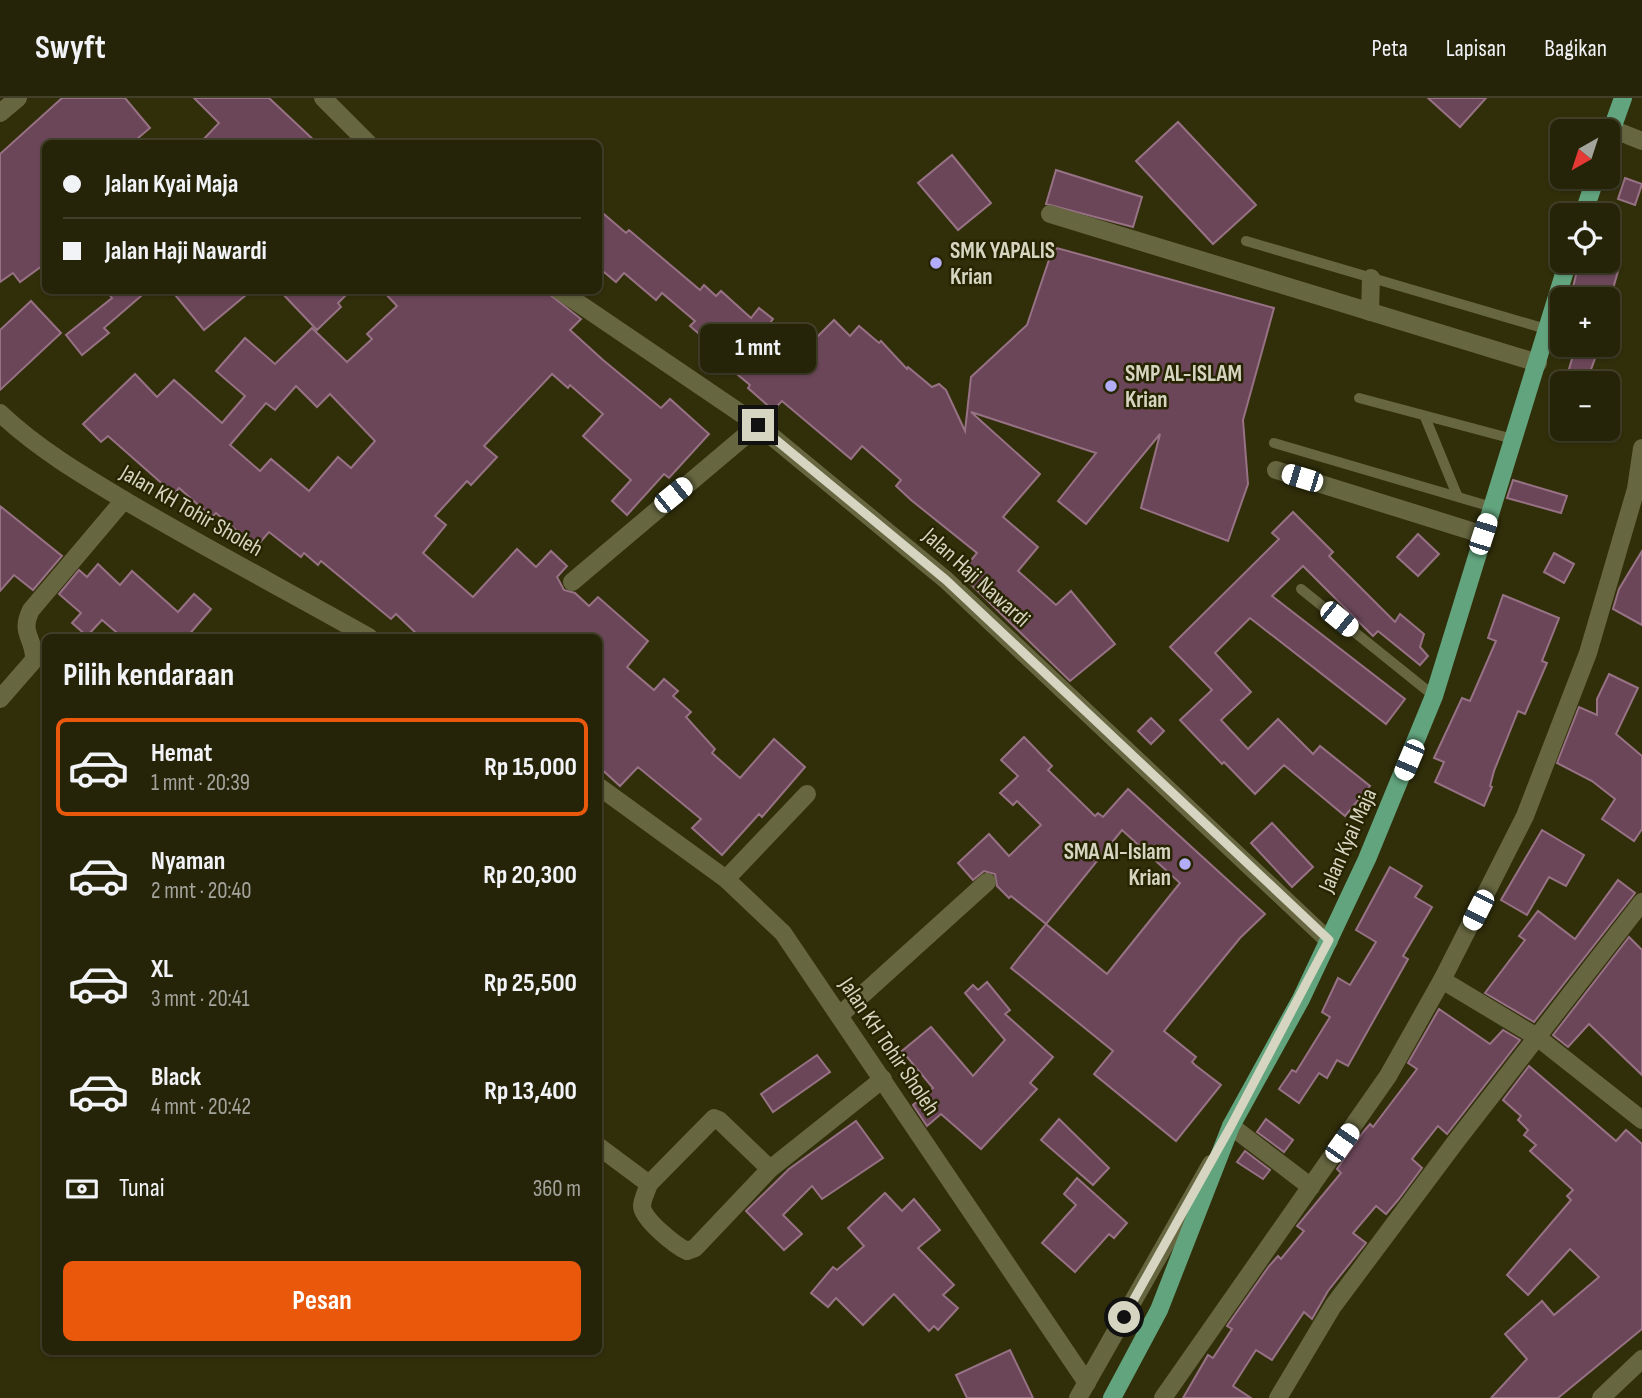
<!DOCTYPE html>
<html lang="id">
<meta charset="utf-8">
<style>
:root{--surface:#252308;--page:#312f16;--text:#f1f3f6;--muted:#a3a49c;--line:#424029;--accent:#ea580c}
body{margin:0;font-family:"Sofia Sans Condensed",sans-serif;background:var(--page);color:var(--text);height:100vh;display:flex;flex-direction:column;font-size:26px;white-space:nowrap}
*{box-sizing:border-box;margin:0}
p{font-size:23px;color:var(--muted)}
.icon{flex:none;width:38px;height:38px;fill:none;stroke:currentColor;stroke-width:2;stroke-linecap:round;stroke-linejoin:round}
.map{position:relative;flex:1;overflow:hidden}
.panel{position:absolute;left:42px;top:536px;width:560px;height:721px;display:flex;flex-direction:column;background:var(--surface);border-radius:10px;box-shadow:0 2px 5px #0004,0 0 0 2px var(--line)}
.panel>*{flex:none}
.hud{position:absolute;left:42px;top:42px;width:560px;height:154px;border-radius:10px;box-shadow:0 2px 5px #0004,0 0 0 2px var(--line);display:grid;align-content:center;height:154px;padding:0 21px;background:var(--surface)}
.needle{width:46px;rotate:219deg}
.fabs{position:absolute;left:1550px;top:21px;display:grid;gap:14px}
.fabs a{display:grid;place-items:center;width:70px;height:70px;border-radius:10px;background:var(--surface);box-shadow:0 2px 5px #0004,0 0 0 2px var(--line);font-size:35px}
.end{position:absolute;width:32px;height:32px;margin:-16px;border:9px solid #d5d5c1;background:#111;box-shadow:0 0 0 4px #111}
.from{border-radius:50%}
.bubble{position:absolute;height:49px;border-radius:10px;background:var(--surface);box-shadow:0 2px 5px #0004,0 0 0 2px var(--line);font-size:23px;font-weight:700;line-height:49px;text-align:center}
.car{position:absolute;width:21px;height:42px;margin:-21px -10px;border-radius:9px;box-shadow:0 0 5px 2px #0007;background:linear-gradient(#fff 24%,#345 0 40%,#fff 0 76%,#345 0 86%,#fff 0)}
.hud b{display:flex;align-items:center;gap:24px;height:66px;font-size:26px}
.hud b+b{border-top:2px solid var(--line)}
.hud i{width:18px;height:18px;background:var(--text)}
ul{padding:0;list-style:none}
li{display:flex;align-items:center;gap:21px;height:98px;margin:0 14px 10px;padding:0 7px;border:4px solid transparent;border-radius:10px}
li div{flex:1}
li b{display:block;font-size:26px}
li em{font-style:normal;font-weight:700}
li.on{border-color:var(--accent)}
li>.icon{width:63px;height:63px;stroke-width:1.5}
h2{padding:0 21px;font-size:32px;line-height:84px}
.pay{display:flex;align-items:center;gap:18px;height:77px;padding:0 21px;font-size:26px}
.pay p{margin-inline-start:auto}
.cta{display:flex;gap:14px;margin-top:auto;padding:14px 21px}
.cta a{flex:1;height:80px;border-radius:10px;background:var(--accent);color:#fff;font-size:28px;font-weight:700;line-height:80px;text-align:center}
header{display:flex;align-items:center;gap:42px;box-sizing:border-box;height:98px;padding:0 35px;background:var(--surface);border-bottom:2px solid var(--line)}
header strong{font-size:33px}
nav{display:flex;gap:38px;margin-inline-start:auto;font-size:24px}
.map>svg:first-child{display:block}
.building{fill:#6a4658;stroke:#977184;stroke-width:2;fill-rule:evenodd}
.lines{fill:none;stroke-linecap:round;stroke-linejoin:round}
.lane{stroke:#666640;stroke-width:10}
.street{stroke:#666640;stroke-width:18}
.secondary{stroke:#666640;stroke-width:18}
.primary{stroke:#62a47e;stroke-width:18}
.route{stroke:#d5d5c1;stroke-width:9}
.poi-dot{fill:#b3adf9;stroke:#272501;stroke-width:2.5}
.labels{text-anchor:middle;stroke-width:5;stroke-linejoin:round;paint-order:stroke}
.poi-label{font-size:23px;font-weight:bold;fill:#d5d5c1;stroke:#272501;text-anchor:start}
.street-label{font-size:23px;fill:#d5d5c1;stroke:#272501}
</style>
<header>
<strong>Swyft</strong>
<nav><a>Peta</a><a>Lapisan</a><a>Bagikan</a></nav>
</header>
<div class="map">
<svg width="1642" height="1300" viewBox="0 0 1642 1300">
<rect width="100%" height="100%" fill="#312f0a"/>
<g class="building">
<path d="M62,0h63l25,30 -19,16h-85v119l-26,19 -7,-9 -13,9v-128z"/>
<path d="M194,0h75l49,46h-119l20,-21z"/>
<path d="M1428,0h58l-26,29z"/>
<path d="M1178,24l78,83 -43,39 -77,-83z"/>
<path d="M952,57l39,48 -33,27 -40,-47z"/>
<path d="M1056,72l86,27 -9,30 -87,-23z"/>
<path d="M1625,80l17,6 -7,21 -17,-6z"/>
<path d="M598,111l28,24 3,-3 71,60 4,-5 12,11 5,-5 30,27 8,-10 14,11 -3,4 33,28 31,-31 16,16 9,-10 20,17 2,-2 26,28 1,-2 24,20 7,-3 7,6 19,41 6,-54 56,-52 24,-71 6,-6 217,60 -31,112 5,64 -20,57 -87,-33 19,-74 -74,90 -28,-23 38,-48 -125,-41 69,62 -37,43 35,30 -20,24 38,34 15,-14 44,53 -45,37 -110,-107 17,-21 -66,-53 -15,-14 5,-6 -39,-34 -11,13 -69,-58 -9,9 -25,-22 2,-3 -48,-40 4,-5 -16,-14 5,-5 -33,-28 -6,7 -32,-27 -8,9 -18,-15z"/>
<path d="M1601,163h20l-11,38h-40l8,-32 19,5z"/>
<path d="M106,192h42l-44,38 5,5 -27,22 -16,-20 46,-37z"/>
<path d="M171,192h81l-48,40z"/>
<path d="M279,192h72l-13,13 3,4 -24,23z"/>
<path d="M382,192h162l37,29 -11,11 33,30 58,48 9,-9 39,35 -40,44 -5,-4 -37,41 -15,-14 19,-21 -48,-44 20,-22 -33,-29 -2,3 -16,-14 -68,72 13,11 -26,28 -4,-4 -32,35 11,9 -23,28 50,44 44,-48 19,18 15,-16 16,15 -10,11 7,13 11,3 14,13 9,-9 50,44 -21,26 27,23 10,-11 14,12 -5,5 18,16 -5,5 29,32 -3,4 28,25 34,-39 31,28 -43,50 -3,-3 -37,41 -30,-27 9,-9 -63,-52 -18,19 -22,-20v-129h-178l-24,-23 -5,5 -70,-58 -3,4 -14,-12 -3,4 -32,-25 -13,15 -40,-34 -4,4 -33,-29 -5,6 -66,-58 -7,6 -18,-18 52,-50 22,23 17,-17 48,43 23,-27 -29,-25 29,-33 30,26 37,-36 35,34 25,-23 -5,-5 30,-28zM296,288l21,21 13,-13 45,47 -24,27 -13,-11 -29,34 -38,-32 -11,12 -30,-26 36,-42 9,7z"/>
<path d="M31,203l30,32 -61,57v-60z"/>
<path d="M1576,247h24l-14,38h-21z"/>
<path d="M1513,382l54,16 -6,17 -54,-15z"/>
<path d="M0,408l62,50 -29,34 -19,-15 -14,16z"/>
<path d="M1293,414l40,40 -4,4 66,66 5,-8 24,20 -4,13 8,9 -8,9 -42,-34 -5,5 -70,-70 -31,30 133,103 -19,25 -136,-106 -35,35 36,39 -30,28 27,29 30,-30 35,35 7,-8 50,40 -25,30 -61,-51 -29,29 -31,-32 -2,2 -42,-44 32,-30 -42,-43 109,-108 -7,-6z"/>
<path d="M1418,436l21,20 -21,22 -21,-19z"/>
<path d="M1642,453v74l-29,-16 6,-20z"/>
<path d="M1554,455l20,11 -10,19 -20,-11z"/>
<path d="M98,466l22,21 12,-14 46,41 16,-18 17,15 -24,28h-65l-20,-17 -15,16 -15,-13 9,-10 -22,-19 20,-24 8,7z"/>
<path d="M1503,497l56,23 -17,43 5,2 -22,51 -7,-3 -24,60 -4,15 2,1 -8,19 -49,-24 9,-20 -10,-4 28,-60 8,3 26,-60 -8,-3z"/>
<path d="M1609,576l29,14 -22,46 26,22v73l-8,12 -32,-22 13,-20 -23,-18 -35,-18 22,-56 18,8v-16z"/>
<path d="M1151,620l13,13 -13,13 -13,-13z"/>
<path d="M1024,639l28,29 -4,4 47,46 3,-3 5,4 25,-28 137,125 -25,24 -76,93 32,26 -4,5 3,3 26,20 -45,56 -82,-67 19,-23 -102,-83 35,-44 -35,-28 -2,2 -12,-12 -2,-12 -11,-3 -11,9 -15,-17 31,-29 20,22 32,-31 -24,-24 -4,4 -13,-12 18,-17 -17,-16zM1122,732l58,53 -73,91 -61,-50z"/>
<path d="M1272,725l41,44 -21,20 -41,-44z"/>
<path d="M1542,732l42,25 -18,31 -17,-9 -22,38 -26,-15z"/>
<path d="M1390,769l32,19 -7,11 17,10 -29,49 5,3 -60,107 -11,-6 -10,18 -8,-5 -20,30 -20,-14 13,-19 4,2 34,-55 -8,-5 16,-34 12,7 26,-43 -20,-12z"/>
<path d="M1618,782l17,13 -101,129 -49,-29 40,-53 -6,-4 19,-25 37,28z"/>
<path d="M1629,839l13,13v125l-53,-51 -21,23 -15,-12z"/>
<path d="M987,884l23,28 -5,4 48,43 -23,26 7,6 -56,60 -40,-35 -14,12 -14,-21 20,-17 -31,-37 29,-24 42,49 32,-36 -40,-47 8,-8 5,5z"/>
<path d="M1439,911l51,35 13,-14 17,10 -73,94 -9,-8 -26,33 10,9 -24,32 -12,14 -10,-8 -23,27 13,10 -38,48 -16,28 -8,-7 -32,48 -16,-10 -23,36 18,12h-68l25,-43 5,3 19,-29 -5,-3 42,-60 9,-10 3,3 23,-28 -7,-5 44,-53 -4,-4 26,-37 7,-8 3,3 44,-58 -9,-6z"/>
<path d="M817,957l13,17 -57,40 -12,-18z"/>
<path d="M1529,968l87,75 10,-11 16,14v185l-84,69h-67l36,-39 -22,-25 37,-33 12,14 45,-38 -29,-28 -42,46 -21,-20 64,-75 -4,-4 6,-6 -43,-39 6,-6 -12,-10 4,-5 -10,-10 3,-4 -18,-16z"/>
<path d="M1059,1021l50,49 -16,17 -52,-45z"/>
<path d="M1266,1021l27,21 -9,12 -27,-20z"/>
<path d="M856,1023l27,37 -61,41 -10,-13 -29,29 19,19 -18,16 -38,-39 43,-42z"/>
<path d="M1245,1053l25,19 -7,9 -26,-17z"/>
<path d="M1077,1080l50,45 -13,15 -5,-4 -34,38 -33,-29 34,-38 -12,-11z"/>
<path d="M885,1095l17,18 12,-12 26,31 -22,18 36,37 -11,10 15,13 -20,22 -4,-4 -5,5 -35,-37 -31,31 -27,-27 -8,9 -17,-14 22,-26 4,3 27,-24 -16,-18z"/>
<path d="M1010,1252l23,48h-66l-11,-23z"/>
</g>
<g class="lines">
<g class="lane">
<path d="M1246,143l300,88"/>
<path d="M1359,300l154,41"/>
<path d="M1425,319l32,78"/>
<path d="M1274,345l218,64"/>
<path d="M1301,491l133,107"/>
</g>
<g class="street">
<path d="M323,0l46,46"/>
<path d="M0,15l18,-15"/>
<path d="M1612,31l30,12"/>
<path d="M1050,116l488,149"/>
<path d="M559,192l199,135 188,155 383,361"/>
<path d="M1370,214l1,-34"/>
<path d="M0,315c40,38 89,66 136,94 77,45 155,86 233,130"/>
<path d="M1276,372l208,65"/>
<path d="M572,484l186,-157"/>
<path d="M0,601l34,-39c1,-22 -15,-26 -3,-50l93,-110"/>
<path d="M598,688l128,93 57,54 304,450"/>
<path d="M726,781l81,-85"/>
<path d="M1442,882l95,57 105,83"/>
<path d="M840,917l147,-133"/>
<path d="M1231,1028l80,61"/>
<path d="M598,1048l51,38 65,-66 5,2 51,49"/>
<path d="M649,1086c-2,6 -7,16 -7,22 0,13 34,40 45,45l8,-3 75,-79 113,-90"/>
<path d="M1163,1300l225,-322 54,-96 83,-164 63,-163 48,-164 6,-41"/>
<path d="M1278,1300l55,-92 124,-166 185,-238"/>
<path d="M1601,1300l41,-39"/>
</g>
<path class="secondary" d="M1078,1300l133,-234"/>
<g class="primary">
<path d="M1608,42l15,-42"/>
<path d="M1583,117l13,-38"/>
<path d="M1112,1300l47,-88 72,-184 70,-127 66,-140 67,-163 134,-435"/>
</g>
</g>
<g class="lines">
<path class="route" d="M758,327l188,155 383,360 -98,186 -107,191"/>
</g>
<g class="poi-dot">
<circle cx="936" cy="165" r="7"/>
<circle cx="1111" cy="288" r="7"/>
<circle cx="1185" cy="766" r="7"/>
</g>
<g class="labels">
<g class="poi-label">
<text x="950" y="160">SMK YAPALIS<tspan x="950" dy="26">Krian</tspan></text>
<text x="1125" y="283">SMP AL-ISLAM<tspan x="1125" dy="26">Krian</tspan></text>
<text x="1171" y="761" text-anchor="end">SMA Al-Islam<tspan x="1171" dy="26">Krian</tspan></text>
</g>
<g class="street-label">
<text transform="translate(192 412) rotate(30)" y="8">Jalan KH Tohir Sholeh</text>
<text transform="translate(977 479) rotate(42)" y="8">Jalan Haji Nawardi</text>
<text transform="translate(1347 742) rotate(-66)" y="8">Jalan Kyai Maja</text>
<text transform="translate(890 948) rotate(56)" y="8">Jalan KH Tohir Sholeh</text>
</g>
</g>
</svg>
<div class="fabs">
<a><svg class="needle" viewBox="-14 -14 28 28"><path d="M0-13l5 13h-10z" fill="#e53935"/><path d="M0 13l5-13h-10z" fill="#a3a49c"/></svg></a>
<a><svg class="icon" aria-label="locate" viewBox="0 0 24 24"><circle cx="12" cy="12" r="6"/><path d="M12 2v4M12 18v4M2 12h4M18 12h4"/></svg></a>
<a>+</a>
<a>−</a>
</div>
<i class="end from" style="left:1124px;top:1219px"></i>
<i class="end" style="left:758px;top:327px"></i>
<div class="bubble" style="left:700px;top:226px;width:116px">1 mnt</div>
<i class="car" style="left:1302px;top:380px;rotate:287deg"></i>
<i class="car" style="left:673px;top:397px;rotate:51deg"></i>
<i class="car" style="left:1483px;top:436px;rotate:18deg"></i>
<i class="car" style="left:1339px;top:521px;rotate:129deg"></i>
<i class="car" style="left:1409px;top:662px;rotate:203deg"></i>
<i class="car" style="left:1478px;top:812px;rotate:207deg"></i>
<i class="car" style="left:1342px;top:1045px;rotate:35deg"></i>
<div class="hud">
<b><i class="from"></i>Jalan Kyai Maja</b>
<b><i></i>Jalan Haji Nawardi</b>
</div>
<section class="panel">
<h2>Pilih kendaraan</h2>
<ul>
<li class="on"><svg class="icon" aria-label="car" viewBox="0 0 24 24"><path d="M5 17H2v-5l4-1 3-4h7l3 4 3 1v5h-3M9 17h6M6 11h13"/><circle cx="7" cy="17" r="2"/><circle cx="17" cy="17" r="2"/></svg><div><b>Hemat</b><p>1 mnt · 20:39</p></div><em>Rp 15,000</em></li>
<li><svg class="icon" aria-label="car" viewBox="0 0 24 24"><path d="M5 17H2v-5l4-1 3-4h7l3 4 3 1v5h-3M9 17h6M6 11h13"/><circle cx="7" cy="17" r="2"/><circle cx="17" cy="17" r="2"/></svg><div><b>Nyaman</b><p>2 mnt · 20:40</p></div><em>Rp 20,300</em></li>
<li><svg class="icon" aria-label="car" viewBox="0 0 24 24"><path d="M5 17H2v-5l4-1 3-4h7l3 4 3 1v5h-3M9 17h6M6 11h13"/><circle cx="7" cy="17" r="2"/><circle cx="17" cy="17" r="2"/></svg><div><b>XL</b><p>3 mnt · 20:41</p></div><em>Rp 25,500</em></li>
<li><svg class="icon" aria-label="car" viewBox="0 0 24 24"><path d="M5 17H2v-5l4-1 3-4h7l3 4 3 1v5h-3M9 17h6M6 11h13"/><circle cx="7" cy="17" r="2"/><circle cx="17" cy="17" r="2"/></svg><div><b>Black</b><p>4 mnt · 20:42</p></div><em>Rp 13,400</em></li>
</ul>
<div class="pay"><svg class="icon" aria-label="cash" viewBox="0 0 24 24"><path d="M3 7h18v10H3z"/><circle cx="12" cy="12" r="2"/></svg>Tunai<p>360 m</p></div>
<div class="cta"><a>Pesan</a></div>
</section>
</div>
